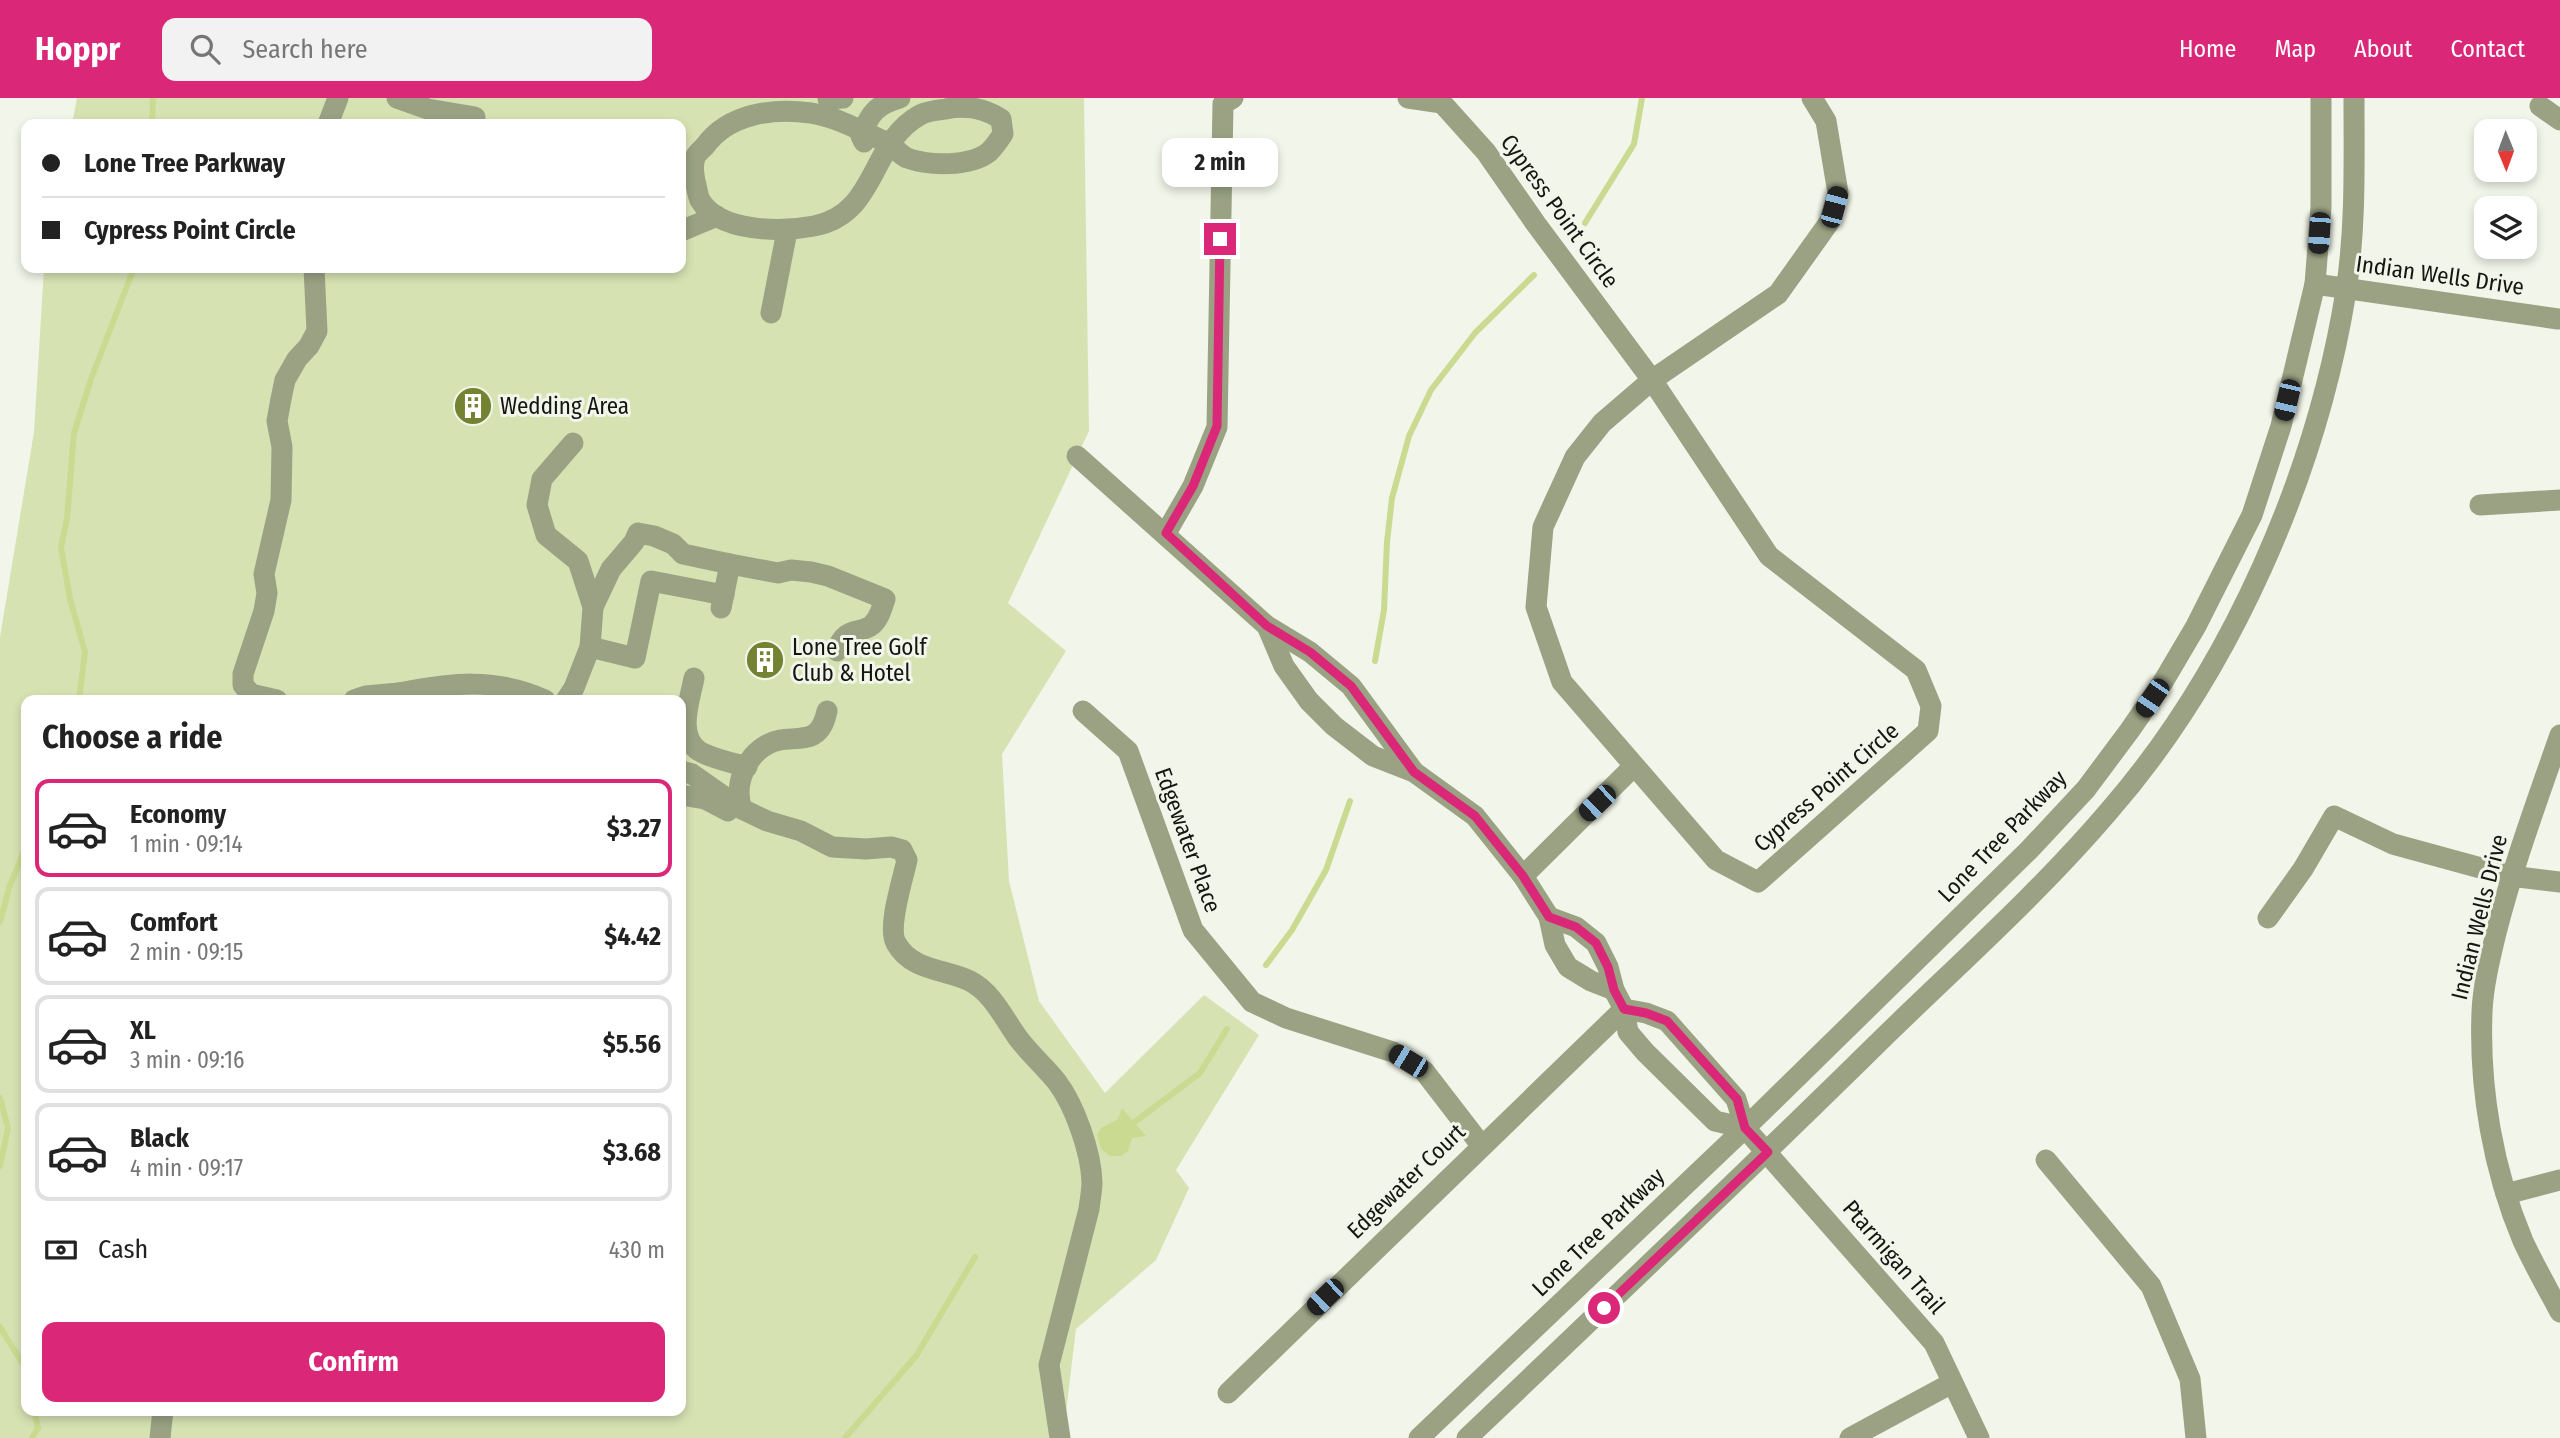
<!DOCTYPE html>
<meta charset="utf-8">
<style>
:root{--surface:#fff;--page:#f2f2f2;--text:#222;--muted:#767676;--line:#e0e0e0;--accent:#db2777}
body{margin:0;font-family:"Fira Sans Condensed",sans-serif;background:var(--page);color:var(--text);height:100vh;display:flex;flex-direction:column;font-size:26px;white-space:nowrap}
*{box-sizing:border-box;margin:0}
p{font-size:23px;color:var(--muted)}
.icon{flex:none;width:38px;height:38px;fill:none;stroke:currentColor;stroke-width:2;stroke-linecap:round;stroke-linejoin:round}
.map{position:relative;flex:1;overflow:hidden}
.details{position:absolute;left:21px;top:597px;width:665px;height:721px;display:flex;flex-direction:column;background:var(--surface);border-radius:14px;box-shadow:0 4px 10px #0003}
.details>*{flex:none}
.guide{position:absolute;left:21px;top:21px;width:665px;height:154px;border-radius:14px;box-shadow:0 4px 10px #0003;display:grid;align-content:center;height:154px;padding:0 21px;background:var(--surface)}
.needle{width:46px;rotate:179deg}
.tools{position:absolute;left:2474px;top:21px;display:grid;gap:14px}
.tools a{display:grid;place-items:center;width:63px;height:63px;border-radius:14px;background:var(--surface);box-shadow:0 4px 10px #0003;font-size:35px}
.end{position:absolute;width:32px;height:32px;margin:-16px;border:9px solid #db2777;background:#fff;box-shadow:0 0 0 4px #fff}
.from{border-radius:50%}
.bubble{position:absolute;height:49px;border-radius:14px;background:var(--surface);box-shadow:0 4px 10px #0003;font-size:23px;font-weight:700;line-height:49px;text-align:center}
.car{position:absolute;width:21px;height:42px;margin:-21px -10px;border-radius:9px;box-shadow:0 0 5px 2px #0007;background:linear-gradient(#222 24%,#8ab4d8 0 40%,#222 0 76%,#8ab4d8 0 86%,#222 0)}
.guide b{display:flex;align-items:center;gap:24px;height:66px;font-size:26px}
.guide b+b{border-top:2px solid var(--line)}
.guide i{width:18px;height:18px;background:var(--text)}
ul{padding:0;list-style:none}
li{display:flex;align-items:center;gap:21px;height:98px;margin:0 14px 10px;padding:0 7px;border:4px solid var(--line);border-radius:14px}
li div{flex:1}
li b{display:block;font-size:26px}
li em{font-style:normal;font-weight:700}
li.active{border-color:var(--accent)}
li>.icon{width:63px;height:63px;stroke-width:1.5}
h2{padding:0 21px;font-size:32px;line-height:84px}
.pay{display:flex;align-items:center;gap:18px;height:77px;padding:0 21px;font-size:26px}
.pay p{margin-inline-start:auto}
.cta{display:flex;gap:14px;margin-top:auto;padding:14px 21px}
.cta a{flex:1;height:80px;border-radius:14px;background:var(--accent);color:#fff;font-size:28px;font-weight:700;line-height:80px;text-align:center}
header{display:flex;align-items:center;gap:42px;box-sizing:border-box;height:98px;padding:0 35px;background:var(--accent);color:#fff}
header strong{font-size:33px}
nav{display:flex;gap:38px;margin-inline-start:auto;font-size:24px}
.search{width:490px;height:63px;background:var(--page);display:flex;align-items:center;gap:18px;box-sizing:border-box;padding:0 24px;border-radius:14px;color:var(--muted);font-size:26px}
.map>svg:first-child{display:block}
.green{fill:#d7e2b3;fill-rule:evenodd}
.water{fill:#cadb91}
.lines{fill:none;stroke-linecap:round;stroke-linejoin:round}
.stream{stroke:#cadb91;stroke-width:6}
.minor{stroke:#9aa283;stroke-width:21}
.route{stroke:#db2777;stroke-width:9}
.labels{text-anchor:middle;stroke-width:6;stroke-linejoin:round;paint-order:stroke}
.street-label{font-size:23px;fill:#151612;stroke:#f2f5e9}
.poi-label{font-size:23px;fill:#151612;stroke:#f2f5e9;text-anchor:start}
</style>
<header>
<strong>Hoppr</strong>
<div class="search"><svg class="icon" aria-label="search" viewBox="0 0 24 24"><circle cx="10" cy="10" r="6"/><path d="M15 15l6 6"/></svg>Search here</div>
<nav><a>Home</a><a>Map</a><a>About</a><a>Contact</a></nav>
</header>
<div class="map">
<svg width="2560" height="1340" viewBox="0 0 2560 1340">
<rect width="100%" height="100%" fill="#f2f5e9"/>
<path class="green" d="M77,0h1007l5,333 -81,172 58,48 -64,103 7,127 30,120 66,92 99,-98 55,40 -83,135 13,18 -33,72 -80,69 -12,100 2,9h-1066v-801l34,-205 10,-164h637v-144h-609zM26,602h655v710h-655z"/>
<path class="water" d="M1122,1010l24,28 -14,2 -4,13 -7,5h-11l-9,-7 -4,-14 4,-7 17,-9z"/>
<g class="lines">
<g class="stream">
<path d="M152,26l1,-26"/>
<path d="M1585,125l49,-79 8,-46"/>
<path d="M1375,563l9,-51 3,-68 5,-44 17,-62 22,-46 44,-57 59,-58"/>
<path d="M79,602l6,-48 -15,-53 -9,-52 6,-28 7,-86 17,-54 43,-111"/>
<path d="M0,824l10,-37 16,-38"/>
<path d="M1266,867l26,-35 34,-60 24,-69"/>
<path d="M0,1000l8,30 -8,38"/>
<path d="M1128,1029l72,-54 27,-44"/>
<path d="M0,1229l26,42"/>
<path d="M32,1340l6,-10 -4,-18"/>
<path d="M845,1340l71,-82 59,-99"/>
</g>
<g class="minor">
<path d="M397,0l31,11 47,8"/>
<path d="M1408,0l34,5 44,49 50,72 116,156 117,176 147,114 15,36 -3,25 -170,151 -42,-22 -154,-178 -26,-75 7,-80 32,-70 27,-34 50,-43 126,-86 52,-73 8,-28 -12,-72 -14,-23"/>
<path d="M828,1l15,-1"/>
<path d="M2540,8l20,14"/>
<path d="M328,26l10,-26"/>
<path d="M864,44l-3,-6c9,-23 15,-31 39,-38"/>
<path d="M890,46c-25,-11 -52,-27 -79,-31 -38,-5 -82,0 -106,33 -3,3 -9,8 -10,12 -3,7 -1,20 1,27 1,4 2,11 4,15 19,33 82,32 114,26 64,-12 55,-83 106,-111 7,-4 17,-5 26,-6 20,-4 38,-1 55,10l2,15c-4,6 -9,13 -14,18 -19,15 -60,14 -82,6 -6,-3 -12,-9 -17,-14"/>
<path d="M681,133l36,-15"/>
<path d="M2315,186l243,35"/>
<path d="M771,215l16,-82"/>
<path d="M1077,358l190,170 43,26 41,34 63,86"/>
<path d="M2480,407l80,-5"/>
<path d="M1166,435l27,-47 24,-59 6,-323 10,-6"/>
<path d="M730,466l48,9 13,-3 20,2 17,4 57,23c-3,9 -6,20 -13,26 -13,10 -28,1 -35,26"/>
<path d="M593,509l18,-38 23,-27 4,-9 16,3 19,8 10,10 47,10 -9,44"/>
<path d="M1267,528l17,40 25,35 25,25 39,30 41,16 61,44 48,60 26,41 6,28 13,22 23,14 23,9"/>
<path d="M590,549l45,11 16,-77 73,14"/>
<path d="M694,580c-4,22 -18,57 5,73 11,7 35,12 48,16"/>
<path d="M277,602l-26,-6 -8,-9v-11l21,-63 3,-18 -3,-19 17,-74 1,-53 -5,-26 4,-22 4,-19 12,-21 12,-13 8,-15 -3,-63"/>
<path d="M354,602l12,-4 33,-3"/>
<path d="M390,602l9,-7c54,-10 94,-16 146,7"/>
<path d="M566,602l8,-12 16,-41 3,-40 -15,-46 -32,-26 -9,-30 5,-26 31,-36"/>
<path d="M1083,613l45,40 65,179 59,72 34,16 107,34 31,19 57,74"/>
<path d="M2560,637c-23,66 -47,131 -64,198 -6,25 -13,53 -14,79 -3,77 11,158 41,229 11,24 25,48 37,71"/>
<path d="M681,673l11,3 50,35 25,12 34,10 31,16 34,2 25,-2 11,3 5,10c-4,19 -20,67 -11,83 15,28 50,26 74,38 23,12 34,38 48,57 12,16 27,29 39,44 18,24 34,70 35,100 0,9 -2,18 -3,27l-40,156 11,73"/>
<path d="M681,697l24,4 23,12"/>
<path d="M742,711c-10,-28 8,-63 38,-69 10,-2 24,0 33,-5 9,-5 12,-15 14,-24"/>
<path d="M1523,778l110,-109"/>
<path d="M1549,819l27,10 20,16 12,24 6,23 10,19 4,23 17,20 70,69 30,7"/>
<path d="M2268,820l35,-49 31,-53 59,28 117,32 50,6"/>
<path d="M1624,911l22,4 21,8 69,78 9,29 189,215 45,95"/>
<path d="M2046,1062l105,126 39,93 6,59"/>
<path d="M2506,1096l54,-14"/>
<path d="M1228,1295l396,-384"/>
<path d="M160,1340l3,-28"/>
<path d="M1419,1340l326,-310 284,-278 57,-61 44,-59 33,-48 33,-56 56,-111 29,-89 34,-142 6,-77v-109"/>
<path d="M1467,1340c140,-133 280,-266 417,-401 76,-74 156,-145 225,-226 122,-140 208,-338 237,-520 10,-64 8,-129 8,-193"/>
<path d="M1850,1340l102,-55"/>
</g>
</g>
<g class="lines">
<path class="route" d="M1220,141l-3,187 -24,60 -27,47 101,93 43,26 41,34 63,86 61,44 48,60 26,41 27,10 20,16 12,24 6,23 10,19 22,4 21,8 70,78 8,29 23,24 -164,156"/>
</g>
<defs>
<g id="building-disc" transform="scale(2.0125)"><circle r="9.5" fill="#748332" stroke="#f2f5e9"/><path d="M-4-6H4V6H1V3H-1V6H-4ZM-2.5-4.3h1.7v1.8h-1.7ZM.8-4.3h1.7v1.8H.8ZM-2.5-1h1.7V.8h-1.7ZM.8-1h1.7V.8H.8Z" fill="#fff"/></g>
</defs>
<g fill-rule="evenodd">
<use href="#building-disc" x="473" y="308"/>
<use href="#building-disc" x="765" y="562"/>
</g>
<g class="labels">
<g class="street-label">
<text transform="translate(1560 113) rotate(54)" y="8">Cypress Point Circle</text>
<text transform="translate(2440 177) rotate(8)" y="8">Indian Wells Drive</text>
<text transform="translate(1826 689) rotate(-41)" y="8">Cypress Point Circle</text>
<text transform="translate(2002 738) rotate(-46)" y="8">Lone Tree Parkway</text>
<text transform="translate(1188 742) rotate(70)" y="8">Edgewater Place</text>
<text transform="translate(2479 819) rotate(-76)" y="8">Indian Wells Drive</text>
<text transform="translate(1406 1083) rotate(-44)" y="8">Edgewater Court</text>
<text transform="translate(1598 1134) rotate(-44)" y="8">Lone Tree Parkway</text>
<text transform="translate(1894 1159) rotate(49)" y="8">Ptarmigan Trail</text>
</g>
<g class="poi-label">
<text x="500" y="316">Wedding Area</text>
<text x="792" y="557">Lone Tree Golf<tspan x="792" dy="26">Club &amp; Hotel</tspan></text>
</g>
</g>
</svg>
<div class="tools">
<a><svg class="needle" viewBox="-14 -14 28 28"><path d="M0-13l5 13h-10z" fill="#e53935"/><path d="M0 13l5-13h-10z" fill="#767676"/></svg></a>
<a><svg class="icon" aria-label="layers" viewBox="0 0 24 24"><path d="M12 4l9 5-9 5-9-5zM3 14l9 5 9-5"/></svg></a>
</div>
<i class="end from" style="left:1604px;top:1210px"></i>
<i class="end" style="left:1220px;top:141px"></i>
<div class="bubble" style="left:1162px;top:40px;width:116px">2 min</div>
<i class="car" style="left:1834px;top:109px;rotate:15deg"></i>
<i class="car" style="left:2319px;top:135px;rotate:184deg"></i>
<i class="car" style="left:2287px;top:302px;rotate:193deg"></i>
<i class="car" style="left:2152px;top:600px;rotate:214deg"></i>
<i class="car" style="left:1597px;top:705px;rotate:226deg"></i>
<i class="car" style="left:1408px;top:963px;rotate:301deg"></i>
<i class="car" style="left:1325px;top:1199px;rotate:226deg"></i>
<div class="guide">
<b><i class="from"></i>Lone Tree Parkway</b>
<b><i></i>Cypress Point Circle</b>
</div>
<section class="details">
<h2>Choose a ride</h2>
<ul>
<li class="active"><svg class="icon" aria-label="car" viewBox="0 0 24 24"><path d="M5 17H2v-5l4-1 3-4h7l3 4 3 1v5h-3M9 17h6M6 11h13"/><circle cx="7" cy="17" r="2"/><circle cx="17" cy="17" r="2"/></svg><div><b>Economy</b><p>1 min · 09:14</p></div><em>$3.27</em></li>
<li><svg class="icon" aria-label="car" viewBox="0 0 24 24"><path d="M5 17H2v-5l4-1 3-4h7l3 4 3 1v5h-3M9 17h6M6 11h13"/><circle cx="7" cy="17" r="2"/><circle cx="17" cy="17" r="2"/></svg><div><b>Comfort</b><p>2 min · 09:15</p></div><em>$4.42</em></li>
<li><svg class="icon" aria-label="car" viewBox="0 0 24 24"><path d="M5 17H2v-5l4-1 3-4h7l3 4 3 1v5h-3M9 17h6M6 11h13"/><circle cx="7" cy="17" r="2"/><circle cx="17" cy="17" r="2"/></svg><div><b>XL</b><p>3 min · 09:16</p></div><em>$5.56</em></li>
<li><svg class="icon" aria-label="car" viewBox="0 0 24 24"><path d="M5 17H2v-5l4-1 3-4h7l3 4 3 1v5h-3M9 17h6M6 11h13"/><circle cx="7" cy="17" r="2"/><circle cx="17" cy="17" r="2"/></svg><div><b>Black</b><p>4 min · 09:17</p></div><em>$3.68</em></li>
</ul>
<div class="pay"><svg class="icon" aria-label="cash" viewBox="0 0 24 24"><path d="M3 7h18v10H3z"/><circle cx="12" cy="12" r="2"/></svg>Cash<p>430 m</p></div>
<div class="cta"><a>Confirm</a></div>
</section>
</div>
